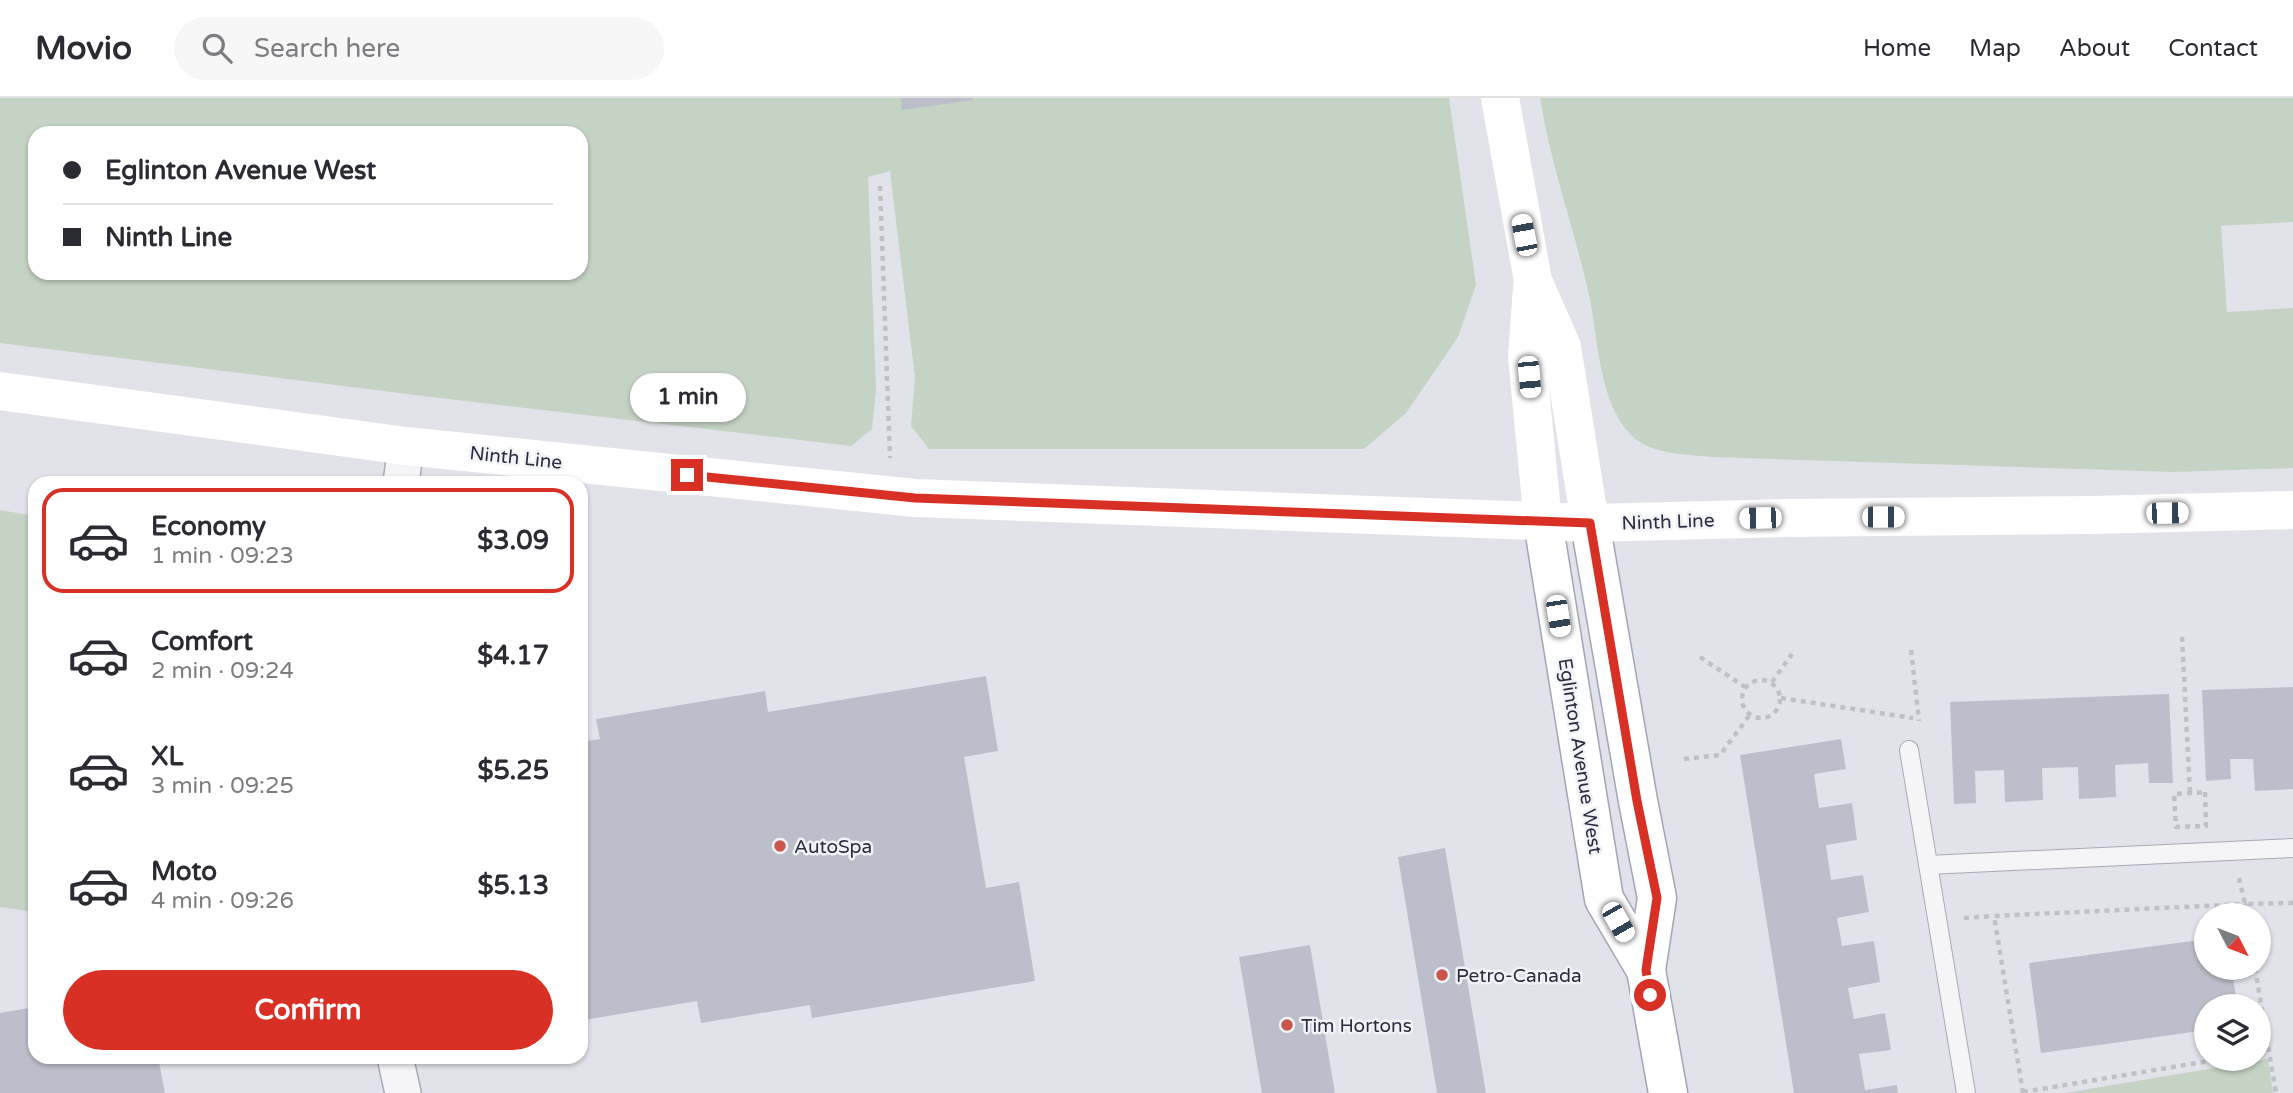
<!DOCTYPE html>
<meta charset="utf-8">
<style>
:root{--surface:#fff;--page:#f7f7f7;--text:#2b2b33;--muted:#7c7c81;--line:#e1e1e2;--accent:#d93025}
body{margin:0;font-family:"Varela Round",sans-serif;background:var(--page);color:var(--text);height:100vh;display:flex;flex-direction:column;font-size:26px;white-space:nowrap}
*{box-sizing:border-box;margin:0}
p{font-size:23px;color:var(--muted)}
.icon{flex:none;width:38px;height:38px;fill:none;stroke:currentColor;stroke-width:2;stroke-linecap:round;stroke-linejoin:round}
.map{position:relative;flex:1;overflow:hidden}
.sheet{position:absolute;left:28px;top:378px;width:560px;height:588px;display:flex;flex-direction:column;background:var(--surface);border-radius:21px;box-shadow:0 2px 5px #0004}
.sheet>*{flex:none}
.top-card{position:absolute;left:28px;top:28px;width:560px;height:154px;border-radius:21px;box-shadow:0 2px 5px #0004;display:grid;align-content:center;height:154px;padding:0 35px;background:var(--surface)}
.needle{width:46px;rotate:132deg}
.tools{position:absolute;left:2194px;top:805px;display:grid;gap:14px}
.tools a{display:grid;place-items:center;width:77px;height:77px;border-radius:50%;background:var(--surface);box-shadow:0 2px 5px #0004;font-size:35px}
.end{position:absolute;width:32px;height:32px;margin:-16px;border:9px solid #d93025;background:#fff;box-shadow:0 0 0 4px #fff}
.from{border-radius:50%}
.bubble{position:absolute;height:49px;border-radius:24px;background:var(--surface);box-shadow:0 2px 5px #0004;font-size:23px;font-weight:800;line-height:49px;text-align:center}
.car{position:absolute;width:21px;height:42px;margin:-21px -10px;border-radius:9px;box-shadow:0 0 5px 2px #0007;background:linear-gradient(#fff 24%,#345 0 40%,#fff 0 76%,#345 0 86%,#fff 0)}
.top-card b{display:flex;align-items:center;gap:24px;height:66px;font-size:26px}
.top-card b+b{border-top:2px solid var(--line)}
.top-card i{width:18px;height:18px;background:var(--text)}
ul{padding:12px 0 0;list-style:none}
li{display:flex;align-items:center;gap:21px;height:105px;margin:0 14px 10px;padding:0 21px;border:4px solid transparent;border-radius:21px}
li div{flex:1}
li b{display:block;font-size:26px}
li em{font-style:normal;font-weight:800}
li.on{border-color:var(--accent)}
li>.icon{width:63px;height:63px;stroke-width:1.5}
.cta{display:flex;gap:14px;margin-top:auto;padding:14px 35px}
.cta a{flex:1;height:80px;border-radius:42px;background:var(--accent);color:#fff;font-size:28px;font-weight:800;line-height:80px;text-align:center}
header{display:flex;align-items:center;gap:42px;box-sizing:border-box;height:98px;padding:0 35px;background:var(--surface);border-bottom:2px solid var(--line)}
header strong{font-size:33px}
nav{display:flex;gap:38px;margin-inline-start:auto;font-size:24px}
.search{width:490px;height:63px;background:var(--page);display:flex;align-items:center;gap:18px;box-sizing:border-box;padding:0 24px;border-radius:38px;color:var(--muted);font-size:26px}
.map>svg:first-child{display:block}
.green{fill:#c4d3c3;fill-rule:evenodd}
.building{fill:#bcbec9}
.lines{fill:none;stroke-linecap:round;stroke-linejoin:round}
.lane-casing{stroke:#a7a9b4;stroke-width:20}
.street-casing{stroke:#a7a9b4;stroke-width:38}
.primary-casing{stroke:#a2a5b5;stroke-width:41}
.path{stroke:#c0c1c8;stroke-width:4.5;stroke-dasharray:5 5;stroke-linecap:butt}
.lane{stroke:#f5f5f8;stroke-width:18}
.street{stroke:#f5f5f8;stroke-width:35}
.secondary{stroke:#fff;stroke-width:38}
.primary{stroke:#fff;stroke-width:38}
.route{stroke:#d93025;stroke-width:9}
.poi-dot{fill:#c9554d;stroke:#f2f3f7;stroke-width:2.5}
.labels{text-anchor:middle;stroke-width:5;stroke-linejoin:round;paint-order:stroke}
.street-label{font-size:19px;fill:#2b2e41;stroke:#f2f3f7}
.poi-label{font-size:19px;fill:#2b2e41;stroke:#f2f3f7;text-anchor:start}
</style>
<header>
<strong>Movio</strong>
<div class="search"><svg class="icon" aria-label="search" viewBox="0 0 24 24"><circle cx="10" cy="10" r="6"/><path d="M15 15l6 6"/></svg>Search here</div>
<nav><a>Home</a><a>Map</a><a>About</a><a>Contact</a></nav>
</header>
<div class="map">
<svg width="2293" height="995" viewBox="0 0 2293 995">
<rect width="100%" height="100%" fill="#e2e3ea"/>
<g class="green">
<path d="M0,0h1449l27,187 -18,52 -52,76 -42,36h-435l-18,-23 4,-48 -25,-207 -22,6 8,212 -4,40 -21,17 -420,-49 -431,-54zM35,35h546v140h-546z"/>
<path d="M1540,0h753v124l-72,4 6,86 66,-4v160l-120,4 -462,-15c-26,-3 -60,-2 -80,-22 -32,-33 -33,-94 -41,-136 -15,-68 -39,-133 -50,-201z"/>
<path d="M0,412l35,6v396l-35,-5z"/>
<path d="M2268,961l5,34h-208z"/>
</g>
<g class="building">
<path d="M901,0h72v2l-71,10z"/>
<path d="M986,578l12,75 -34,6 9,53 13,78 33,-6 16,99 -223,37 -2,-13 -109,18 -4,-22 -113,19 -3,-20v-258l19,-3 -4,-20 169,-28 3,21z"/>
<path d="M2293,589v102l-38,2 -2,-32h-23l1,20 -25,2 -4,-91z"/>
<path d="M2169,596l4,89h-24l-1,-20 -33,2 1,32 -37,2 -1,-32 -36,1 1,32 -38,2 -1,-32 -29,1 1,32 -22,1 -4,-102z"/>
<path d="M1841,641l5,30 -32,5 5,34 33,-5 5,37 -31,5 5,35 32,-5 6,37 -32,6 5,28 32,-5 6,41 -32,6 6,31 31,-6 6,37 -32,4 6,36 32,-5 1,8h-104l-54,-338z"/>
<path d="M1445,750l41,245h-49l-39,-236z"/>
<path d="M2207,841v29h25l5,38h-30v24l-166,23 -12,-90z"/>
<path d="M1310,847l25,148h-73l-23,-136z"/>
<path d="M35,909v50h123l7,36h-165v-80z"/>
</g>
<g class="lines">
<g class="lane-casing">
<g id="lane">
<path d="M1909,652l57,343"/>
<path d="M1928,767l365,-17"/>
</g>
</g>
<g class="street-casing">
<g id="street">
<path d="M401,385l5,-37"/>
<path d="M395,959l8,36"/>
</g>
</g>
<g class="primary-casing">
<g id="primary">
<path d="M1543,424l61,377 42,71"/>
<path d="M1590,425l48,278 19,97 -11,72 22,123"/>
</g>
</g>
<g class="path">
<path d="M880,88l10,272"/>
<path d="M2182,539l8,156"/>
<path d="M1911,552l8,71"/>
<path d="M1700,559l45,30"/>
<circle cx="1761" cy="601" r="19"/>
<path d="M1772,584l20,-28"/>
<path d="M1781,600l132,20"/>
<path d="M1684,661l36,-4 29,-39"/>
<path d="M2205,694l1,34 -30,1 -2,-33z"/>
<path d="M2239,780l6,26 48,-1"/>
<path d="M1964,820l30,-2"/>
<path d="M2255,870l21,125"/>
<path d="M2259,954l10,-1"/>
<path d="M2023,994l198,-33"/>
<path d="M2023,995l-29,-177 251,-12 2,11"/>
</g>
<use href="#lane" class="lane"/>
<use href="#street" class="street"/>
<g class="secondary">
<path d="M1500,0l33,183 29,66 28,176"/>
<path d="M1532,189l-5,70 16,165"/>
<path d="M0,293l406,55 509,52 675,25 196,-5 306,-3 201,-5"/>
</g>
<use href="#primary" class="primary"/>
</g>
<g class="lines">
<path class="route" d="M687,377l228,23 675,25 47,278 20,97 -11,72 4,25"/>
</g>
<g class="poi-dot">
<circle cx="780" cy="748" r="7"/>
<circle cx="1442" cy="877" r="7"/>
<circle cx="1287" cy="927" r="7"/>
</g>
<g class="labels">
<g class="street-label">
<text transform="translate(516 359) rotate(6)" y="7">Ninth Line</text>
<text transform="translate(1668 423) rotate(-2)" y="7">Ninth Line</text>
<text transform="translate(1581 658) rotate(81)" y="7">Eglinton Avenue West</text>
</g>
<g class="poi-label">
<text x="794" y="755">AutoSpa</text>
<text x="1456" y="884">Petro-Canada</text>
<text x="1301" y="934">Tim Hortons</text>
</g>
</g>
</svg>
<div class="tools">
<a><svg class="needle" viewBox="-14 -14 28 28"><path d="M0-13l5 13h-10z" fill="#e53935"/><path d="M0 13l5-13h-10z" fill="#7c7c81"/></svg></a>
<a><svg class="icon" aria-label="layers" viewBox="0 0 24 24"><path d="M12 4l9 5-9 5-9-5zM3 14l9 5 9-5"/></svg></a>
</div>
<i class="end from" style="left:1650px;top:897px"></i>
<i class="end" style="left:687px;top:377px"></i>
<div class="bubble" style="left:630px;top:275px;width:116px">1 min</div>
<i class="car" style="left:1524px;top:137px;rotate:349deg"></i>
<i class="car" style="left:1529px;top:279px;rotate:175deg"></i>
<i class="car" style="left:2167px;top:415px;rotate:89deg"></i>
<i class="car" style="left:1883px;top:419px;rotate:90deg"></i>
<i class="car" style="left:1760px;top:420px;rotate:269deg"></i>
<i class="car" style="left:1558px;top:518px;rotate:171deg"></i>
<i class="car" style="left:1618px;top:824px;rotate:150deg"></i>
<div class="top-card">
<b><i class="from"></i>Eglinton Avenue West</b>
<b><i></i>Ninth Line</b>
</div>
<section class="sheet">
<ul>
<li class="on"><svg class="icon" aria-label="car" viewBox="0 0 24 24"><path d="M5 17H2v-5l4-1 3-4h7l3 4 3 1v5h-3M9 17h6M6 11h13"/><circle cx="7" cy="17" r="2"/><circle cx="17" cy="17" r="2"/></svg><div><b>Economy</b><p>1 min · 09:23</p></div><em>$3.09</em></li>
<li><svg class="icon" aria-label="car" viewBox="0 0 24 24"><path d="M5 17H2v-5l4-1 3-4h7l3 4 3 1v5h-3M9 17h6M6 11h13"/><circle cx="7" cy="17" r="2"/><circle cx="17" cy="17" r="2"/></svg><div><b>Comfort</b><p>2 min · 09:24</p></div><em>$4.17</em></li>
<li><svg class="icon" aria-label="car" viewBox="0 0 24 24"><path d="M5 17H2v-5l4-1 3-4h7l3 4 3 1v5h-3M9 17h6M6 11h13"/><circle cx="7" cy="17" r="2"/><circle cx="17" cy="17" r="2"/></svg><div><b>XL</b><p>3 min · 09:25</p></div><em>$5.25</em></li>
<li><svg class="icon" aria-label="car" viewBox="0 0 24 24"><path d="M5 17H2v-5l4-1 3-4h7l3 4 3 1v5h-3M9 17h6M6 11h13"/><circle cx="7" cy="17" r="2"/><circle cx="17" cy="17" r="2"/></svg><div><b>Moto</b><p>4 min · 09:26</p></div><em>$5.13</em></li>
</ul>
<div class="cta"><a>Confirm</a></div>
</section>
</div>
